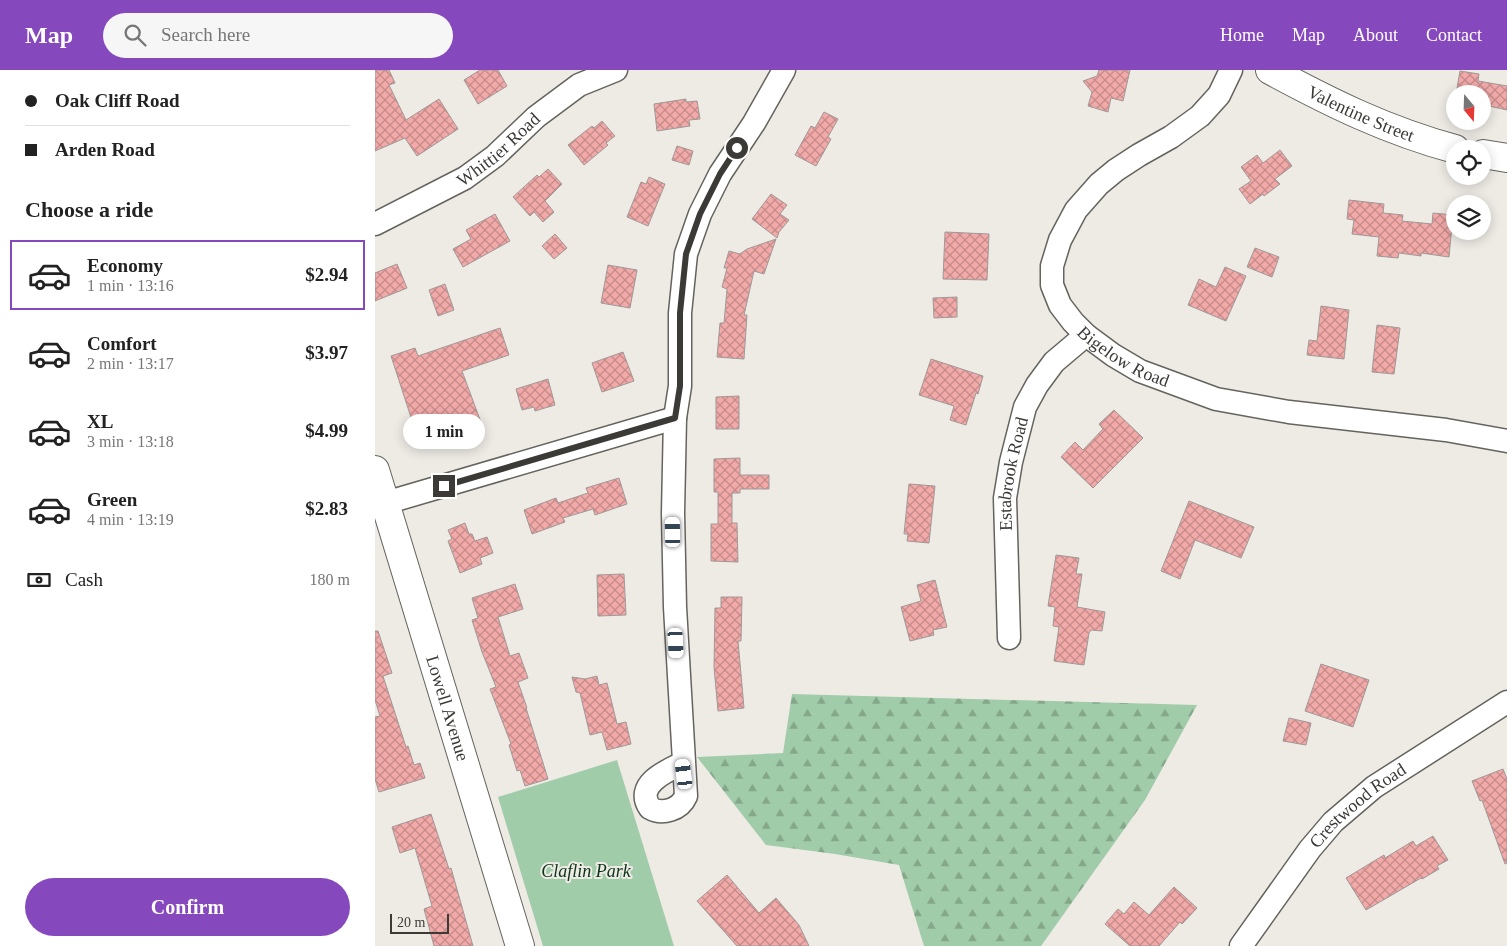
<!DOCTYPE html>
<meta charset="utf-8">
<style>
:root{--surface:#fff;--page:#f6f6f6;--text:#222;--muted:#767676;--line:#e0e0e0;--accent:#8648bd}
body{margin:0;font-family:Georgia,serif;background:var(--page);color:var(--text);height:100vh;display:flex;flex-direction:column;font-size:19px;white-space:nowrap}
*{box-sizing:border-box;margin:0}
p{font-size:16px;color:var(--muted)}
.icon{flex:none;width:28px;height:28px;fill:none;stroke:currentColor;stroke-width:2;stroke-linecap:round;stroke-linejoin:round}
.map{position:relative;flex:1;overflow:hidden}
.sheet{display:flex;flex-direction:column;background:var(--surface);width:375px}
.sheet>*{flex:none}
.hud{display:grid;align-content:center;height:110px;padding:0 25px;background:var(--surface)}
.needle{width:32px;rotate:161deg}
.tools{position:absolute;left:1071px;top:15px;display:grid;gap:10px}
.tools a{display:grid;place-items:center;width:45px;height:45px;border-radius:50%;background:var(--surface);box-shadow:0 2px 12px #0003;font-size:25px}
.scale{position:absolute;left:15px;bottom:12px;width:59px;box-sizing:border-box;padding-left:5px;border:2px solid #3b3a37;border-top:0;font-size:14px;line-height:18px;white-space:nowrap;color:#3b3a37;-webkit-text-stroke:4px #eeebe5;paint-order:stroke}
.end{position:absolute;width:22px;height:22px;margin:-11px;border:6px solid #3b3a37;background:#fff;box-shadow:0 0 0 2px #fff}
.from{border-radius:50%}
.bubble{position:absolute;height:35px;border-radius:18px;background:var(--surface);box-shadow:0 2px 12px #0003;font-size:16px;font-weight:700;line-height:35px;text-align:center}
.car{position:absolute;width:15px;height:30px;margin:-15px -8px;border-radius:6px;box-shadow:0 0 4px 1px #0007;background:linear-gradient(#fff 24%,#345 0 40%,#fff 0 76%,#345 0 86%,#fff 0)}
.hud b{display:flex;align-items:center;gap:18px;height:48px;font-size:19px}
.hud b+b{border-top:1px solid var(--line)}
.hud i{width:12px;height:12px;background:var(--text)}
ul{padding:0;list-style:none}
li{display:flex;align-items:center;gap:15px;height:70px;margin:0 10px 8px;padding:0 15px;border:2px solid transparent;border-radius:0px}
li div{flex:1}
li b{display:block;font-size:19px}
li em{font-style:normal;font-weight:700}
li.on{border-color:var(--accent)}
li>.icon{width:45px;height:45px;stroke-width:1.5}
h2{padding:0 25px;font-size:22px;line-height:60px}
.pay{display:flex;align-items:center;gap:12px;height:55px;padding:0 25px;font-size:19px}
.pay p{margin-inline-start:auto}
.button{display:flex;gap:10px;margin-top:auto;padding:10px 25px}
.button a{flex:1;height:58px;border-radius:30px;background:var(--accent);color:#fff;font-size:20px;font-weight:700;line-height:58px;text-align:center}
header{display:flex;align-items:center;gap:30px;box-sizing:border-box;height:70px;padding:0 25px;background:var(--accent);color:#fff}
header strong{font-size:24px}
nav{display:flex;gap:28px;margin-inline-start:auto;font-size:18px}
.search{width:350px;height:45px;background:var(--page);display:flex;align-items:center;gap:12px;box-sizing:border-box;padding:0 18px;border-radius:28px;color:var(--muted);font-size:19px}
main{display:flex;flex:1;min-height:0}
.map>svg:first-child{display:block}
.forest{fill:url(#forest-firs)}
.green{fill:#a1cca9}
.building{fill:url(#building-cross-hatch);stroke:#a09898}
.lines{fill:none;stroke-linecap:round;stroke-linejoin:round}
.minor-casing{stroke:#65635d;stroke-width:25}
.tertiary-casing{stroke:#65635d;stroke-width:30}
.minor{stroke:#fff;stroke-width:22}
.tertiary{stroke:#fff;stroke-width:28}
.route{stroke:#3b3a37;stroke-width:6}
.labels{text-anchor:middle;stroke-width:4;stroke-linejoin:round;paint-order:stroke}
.street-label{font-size:18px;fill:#3b3a37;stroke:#eeebe5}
.park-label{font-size:18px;font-style:italic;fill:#0a3519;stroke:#eeebe5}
</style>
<header>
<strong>Map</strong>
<div class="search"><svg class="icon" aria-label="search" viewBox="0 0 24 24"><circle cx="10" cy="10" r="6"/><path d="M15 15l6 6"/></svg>Search here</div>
<nav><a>Home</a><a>Map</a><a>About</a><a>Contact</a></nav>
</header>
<main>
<section class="sheet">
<div class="hud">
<b><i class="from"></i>Oak Cliff Road</b>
<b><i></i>Arden Road</b>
</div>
<h2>Choose a ride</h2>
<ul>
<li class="on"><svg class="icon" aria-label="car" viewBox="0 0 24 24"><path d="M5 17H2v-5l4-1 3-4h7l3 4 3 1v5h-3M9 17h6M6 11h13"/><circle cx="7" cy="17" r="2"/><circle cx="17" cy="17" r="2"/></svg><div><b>Economy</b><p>1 min · 13:16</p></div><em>$2.94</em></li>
<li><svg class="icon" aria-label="car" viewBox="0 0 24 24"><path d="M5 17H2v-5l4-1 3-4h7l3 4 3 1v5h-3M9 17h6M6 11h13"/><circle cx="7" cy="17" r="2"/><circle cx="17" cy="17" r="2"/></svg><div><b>Comfort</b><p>2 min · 13:17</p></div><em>$3.97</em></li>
<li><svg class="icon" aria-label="car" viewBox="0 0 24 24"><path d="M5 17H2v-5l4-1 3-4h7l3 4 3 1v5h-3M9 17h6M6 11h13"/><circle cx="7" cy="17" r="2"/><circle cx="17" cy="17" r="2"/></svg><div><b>XL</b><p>3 min · 13:18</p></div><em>$4.99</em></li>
<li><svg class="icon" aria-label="car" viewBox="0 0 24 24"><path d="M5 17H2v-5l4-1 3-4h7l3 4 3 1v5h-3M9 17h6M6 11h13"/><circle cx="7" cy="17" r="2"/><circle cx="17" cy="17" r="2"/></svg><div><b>Green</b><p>4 min · 13:19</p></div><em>$2.83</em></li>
</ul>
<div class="pay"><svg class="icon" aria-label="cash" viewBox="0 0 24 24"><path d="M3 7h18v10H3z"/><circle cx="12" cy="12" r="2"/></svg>Cash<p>180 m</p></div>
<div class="button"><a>Confirm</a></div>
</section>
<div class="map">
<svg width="1132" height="876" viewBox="0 0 1132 876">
<defs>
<pattern id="forest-firs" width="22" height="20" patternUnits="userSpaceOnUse" patternTransform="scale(1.25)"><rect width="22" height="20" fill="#a1cca9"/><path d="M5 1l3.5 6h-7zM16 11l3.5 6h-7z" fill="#84a78a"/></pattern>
<pattern id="building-cross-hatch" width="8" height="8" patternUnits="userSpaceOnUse" patternTransform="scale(1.25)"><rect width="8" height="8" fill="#f2aaa9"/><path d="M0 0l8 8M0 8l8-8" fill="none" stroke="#c58b8a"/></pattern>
</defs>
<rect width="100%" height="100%" fill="#eeebe5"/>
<path class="forest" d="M417,624l405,11 -52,95 -104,146h-117l-25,-81 -64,-11 -69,-9 -69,-88 86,-4z"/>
<path class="green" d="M242,690l57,186h-131l-45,-149z"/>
<g class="building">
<path d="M0,0h14l6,13 -6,2 17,35 33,-21 19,30 -41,27 -12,-18 -30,13z"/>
<path d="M105,0h18l9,16 -29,18 -14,-24z"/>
<path d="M724,0h31l-7,31 -12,-3 -3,14 -20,-6 4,-14 -9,-11 14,-5z"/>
<path d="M1085,1l19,3 -1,7 29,5v24l-18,-4 1,-3 -7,-1v-8h-27z"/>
<path d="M311,29v3l11,-1 3,18 -11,1 1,6 -33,5 -3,-27z"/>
<path d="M449,42l14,7 -10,18 3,2 -15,27 -21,-11 16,-29 4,2z"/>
<path d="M227,51l13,15 -9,7 2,2 -24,20 -16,-20 24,-19 2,2z"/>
<path d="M302,76l16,5 -4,14 -17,-5z"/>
<path d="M905,80l12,16 -17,13 5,5 -16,12 -1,-2 -13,10 -11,-15 12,-8 -10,-14 16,-12 6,8z"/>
<path d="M173,99l14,15 -17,17 9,11 -11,10 -9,-10 -4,4 -17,-19 24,-22 2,2z"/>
<path d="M274,107l16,7 -17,42 -21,-9 14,-35 5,2z"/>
<path d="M396,124l16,11 -7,9 9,6 -10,12 -2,6 -25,-19z"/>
<path d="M974,130l35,4 -1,9 20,2 -1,6 30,3 1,-11 20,2 -4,42 -28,-4v3l-22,-3 -1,5 -21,-2 2,-19 -27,-3 2,-14 -7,-1z"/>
<path d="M120,144l15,27 -47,26 -10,-18 18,-10 -5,-9z"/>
<path d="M570,162l44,2 -2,46 -44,-1z"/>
<path d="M180,164l12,14 -13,11 -12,-13z"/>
<path d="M401,169l-12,35 -10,-3 -10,44h3l-3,44 -27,-2 3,-34h4l3,-34 -5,-2 5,-19h-3l5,-17 11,3 7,-5z"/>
<path d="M880,178l24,9 -7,20 -25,-10z"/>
<path d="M22,194l10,24 -32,13v-28z"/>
<path d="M233,195l29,5 -7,38 -29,-5z"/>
<path d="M850,197l21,9 -20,45 -38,-16 11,-26 17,8z"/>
<path d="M70,214l9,26 -16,6 -9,-26z"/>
<path d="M582,227v20l-23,1 -1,-20z"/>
<path d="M946,236l28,4 -5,49 -37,-4 2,-15 8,1z"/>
<path d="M1002,255l23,3 -6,46 -22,-2z"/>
<path d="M125,258l9,27 -47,16 20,54 -34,13 -1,-3 -27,10 -29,-89 24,-8 3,8z"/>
<path d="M248,282l11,29 -32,11 -10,-29z"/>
<path d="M556,289l52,17 -5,18 -2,-1 -10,32 -16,-5 4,-14 -35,-11z"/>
<path d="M173,309l7,26 -20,6 -1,-4 -12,3 -6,-21z"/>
<path d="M364,326v33h-23v-32z"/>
<path d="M739,340l29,28 -50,50 -32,-31 14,-15 8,8 20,-21 -4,-5z"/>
<path d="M365,388v17h29v14h-29v4h-8v30h5l1,39 -27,-1v-37h7v-32h-4v-33z"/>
<path d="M244,408l8,26 -32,11 -2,-6 -30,9 2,4 -33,12 -8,-24 32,-12 2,5 30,-10 -2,-5z"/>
<path d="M534,414l26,2 -6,57 -22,-2 1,-7h-4z"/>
<path d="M814,431l65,26 -13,31 -46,-18 -15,39 -19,-8z"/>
<path d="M90,453l4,11h3l3,7 12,-4 6,16 -13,5 2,6 -22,9 -12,-32 4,-2 -4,-9z"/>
<path d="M681,485l23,3 -3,16h6l-5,33 28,5 -3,19 -11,-1 -2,3 -5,32 -30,-4 5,-34 -6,-1 2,-19 -7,-1z"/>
<path d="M249,504l2,41 -28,1 -1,-41z"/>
<path d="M560,510l12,47 -14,3 1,5 -24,6 -9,-34 20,-6 -4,-16z"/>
<path d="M140,514l8,25 -25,8 12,39 9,-3 9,25 -10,4 9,26h-1l22,71 -23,7 -5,-16 -3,1 -8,-26 2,-1 -21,-55 6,-2 -14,-35 -10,-32 6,-2 -6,-20z"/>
<path d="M346,527h21l-1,44h-3l6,67 -26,3 -4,-44 1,-59h6z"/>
<path d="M0,561h3l14,42 -9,3 23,71 2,-1 6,19 6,-2 5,15 -46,14 -4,-13v-62l5,-1 -5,-16z"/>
<path d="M946,594l48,16 -16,47 -48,-16z"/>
<path d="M222,606l2,9 8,-2 10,41 9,-2 5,22 -24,6 -5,-18 -12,3 -10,-42 -4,-1 -4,-15 13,2z"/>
<path d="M914,648l22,5 -5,22 -23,-4z"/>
<path d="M1128,699l4,10v84l-2,1 -23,-64 -2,1 -8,-20z"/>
<path d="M56,744l18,55 2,-1 22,78h-39l-10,-37 8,-3 -17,-58 -15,5 -8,-26z"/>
<path d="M1058,766l15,24 -11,6 2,3 -17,10 -1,-1 -55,32 -20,-32 38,-23 1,3 28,-17 3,5z"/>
<path d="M352,805l32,38 17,-15 23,27 10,21h-72l-40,-45z"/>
<path d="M799,817l23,21 -15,16 -2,-2 -21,24h-29l-25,-22 13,-15 6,5 10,-12 15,13z"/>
</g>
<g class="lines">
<g class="minor-casing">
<g id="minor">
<path id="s1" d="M856,0l-12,25 -19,21 -29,21 -32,18 -23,15 -17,14 -23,26 -16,30 -8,26v19l8,20 13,17 13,13 27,20 27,16 76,28 73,13 157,18 61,11"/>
<path id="s2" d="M0,154l90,-46 30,-22 41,-39 43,-32 37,-15"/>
<path d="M10,433l290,-85"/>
<path id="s3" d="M634,568l-4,-140 6,-36 14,-55 12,-22 17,-23 32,-27"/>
<path d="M308,693c-17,8 -49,22 -33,45 12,7 30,2 36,-12l-11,-189 -2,-94 2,-95 5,-32v-73l6,-59 14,-40 20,-40 34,-51 30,-53"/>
<path id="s4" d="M866,876l69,-97 23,-27 41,-35 133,-85"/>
</g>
</g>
<g class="tertiary-casing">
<g id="tertiary">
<path id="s5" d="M895,0c61,33 118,61 185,79"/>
<path d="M1108,84l24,4"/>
<path id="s6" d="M0,400l145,476"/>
</g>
</g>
<use href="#minor" class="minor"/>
<use href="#tertiary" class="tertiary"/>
</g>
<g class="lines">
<path class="route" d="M69,416l231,-68 5,-32v-73l6,-59 14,-40 20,-40 17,-26"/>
</g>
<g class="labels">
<g class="street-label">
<text dy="6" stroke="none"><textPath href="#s5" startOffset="101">Valentine Street</textPath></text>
<text dy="6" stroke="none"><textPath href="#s2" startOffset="145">Whittier Road</textPath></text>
<text dy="6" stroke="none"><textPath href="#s1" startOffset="398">Bigelow Road</textPath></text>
<text dy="6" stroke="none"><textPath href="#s3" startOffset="165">Estabrook Road</textPath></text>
<text dy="6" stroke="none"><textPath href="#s6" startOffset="249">Lowell Avenue</textPath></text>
<text dy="6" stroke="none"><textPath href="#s4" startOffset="184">Crestwood Road</textPath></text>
</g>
<g class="park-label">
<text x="211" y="807">Claflin Park</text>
</g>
</g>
</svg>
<div class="tools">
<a><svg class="needle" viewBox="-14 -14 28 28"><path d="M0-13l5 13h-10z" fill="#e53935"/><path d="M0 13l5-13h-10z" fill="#767676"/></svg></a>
<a><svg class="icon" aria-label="locate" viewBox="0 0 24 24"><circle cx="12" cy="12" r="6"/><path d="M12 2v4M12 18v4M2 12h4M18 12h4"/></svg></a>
<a><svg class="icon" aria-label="layers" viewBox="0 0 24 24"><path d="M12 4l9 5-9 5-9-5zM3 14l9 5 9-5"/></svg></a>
</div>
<div class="scale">20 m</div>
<i class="end from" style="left:362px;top:78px"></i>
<i class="end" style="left:69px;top:416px"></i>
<div class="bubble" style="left:28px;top:344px;width:82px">1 min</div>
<i class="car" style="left:298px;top:462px;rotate:359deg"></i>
<i class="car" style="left:301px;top:573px;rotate:177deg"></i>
<i class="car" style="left:309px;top:704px;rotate:353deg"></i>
</div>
</main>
